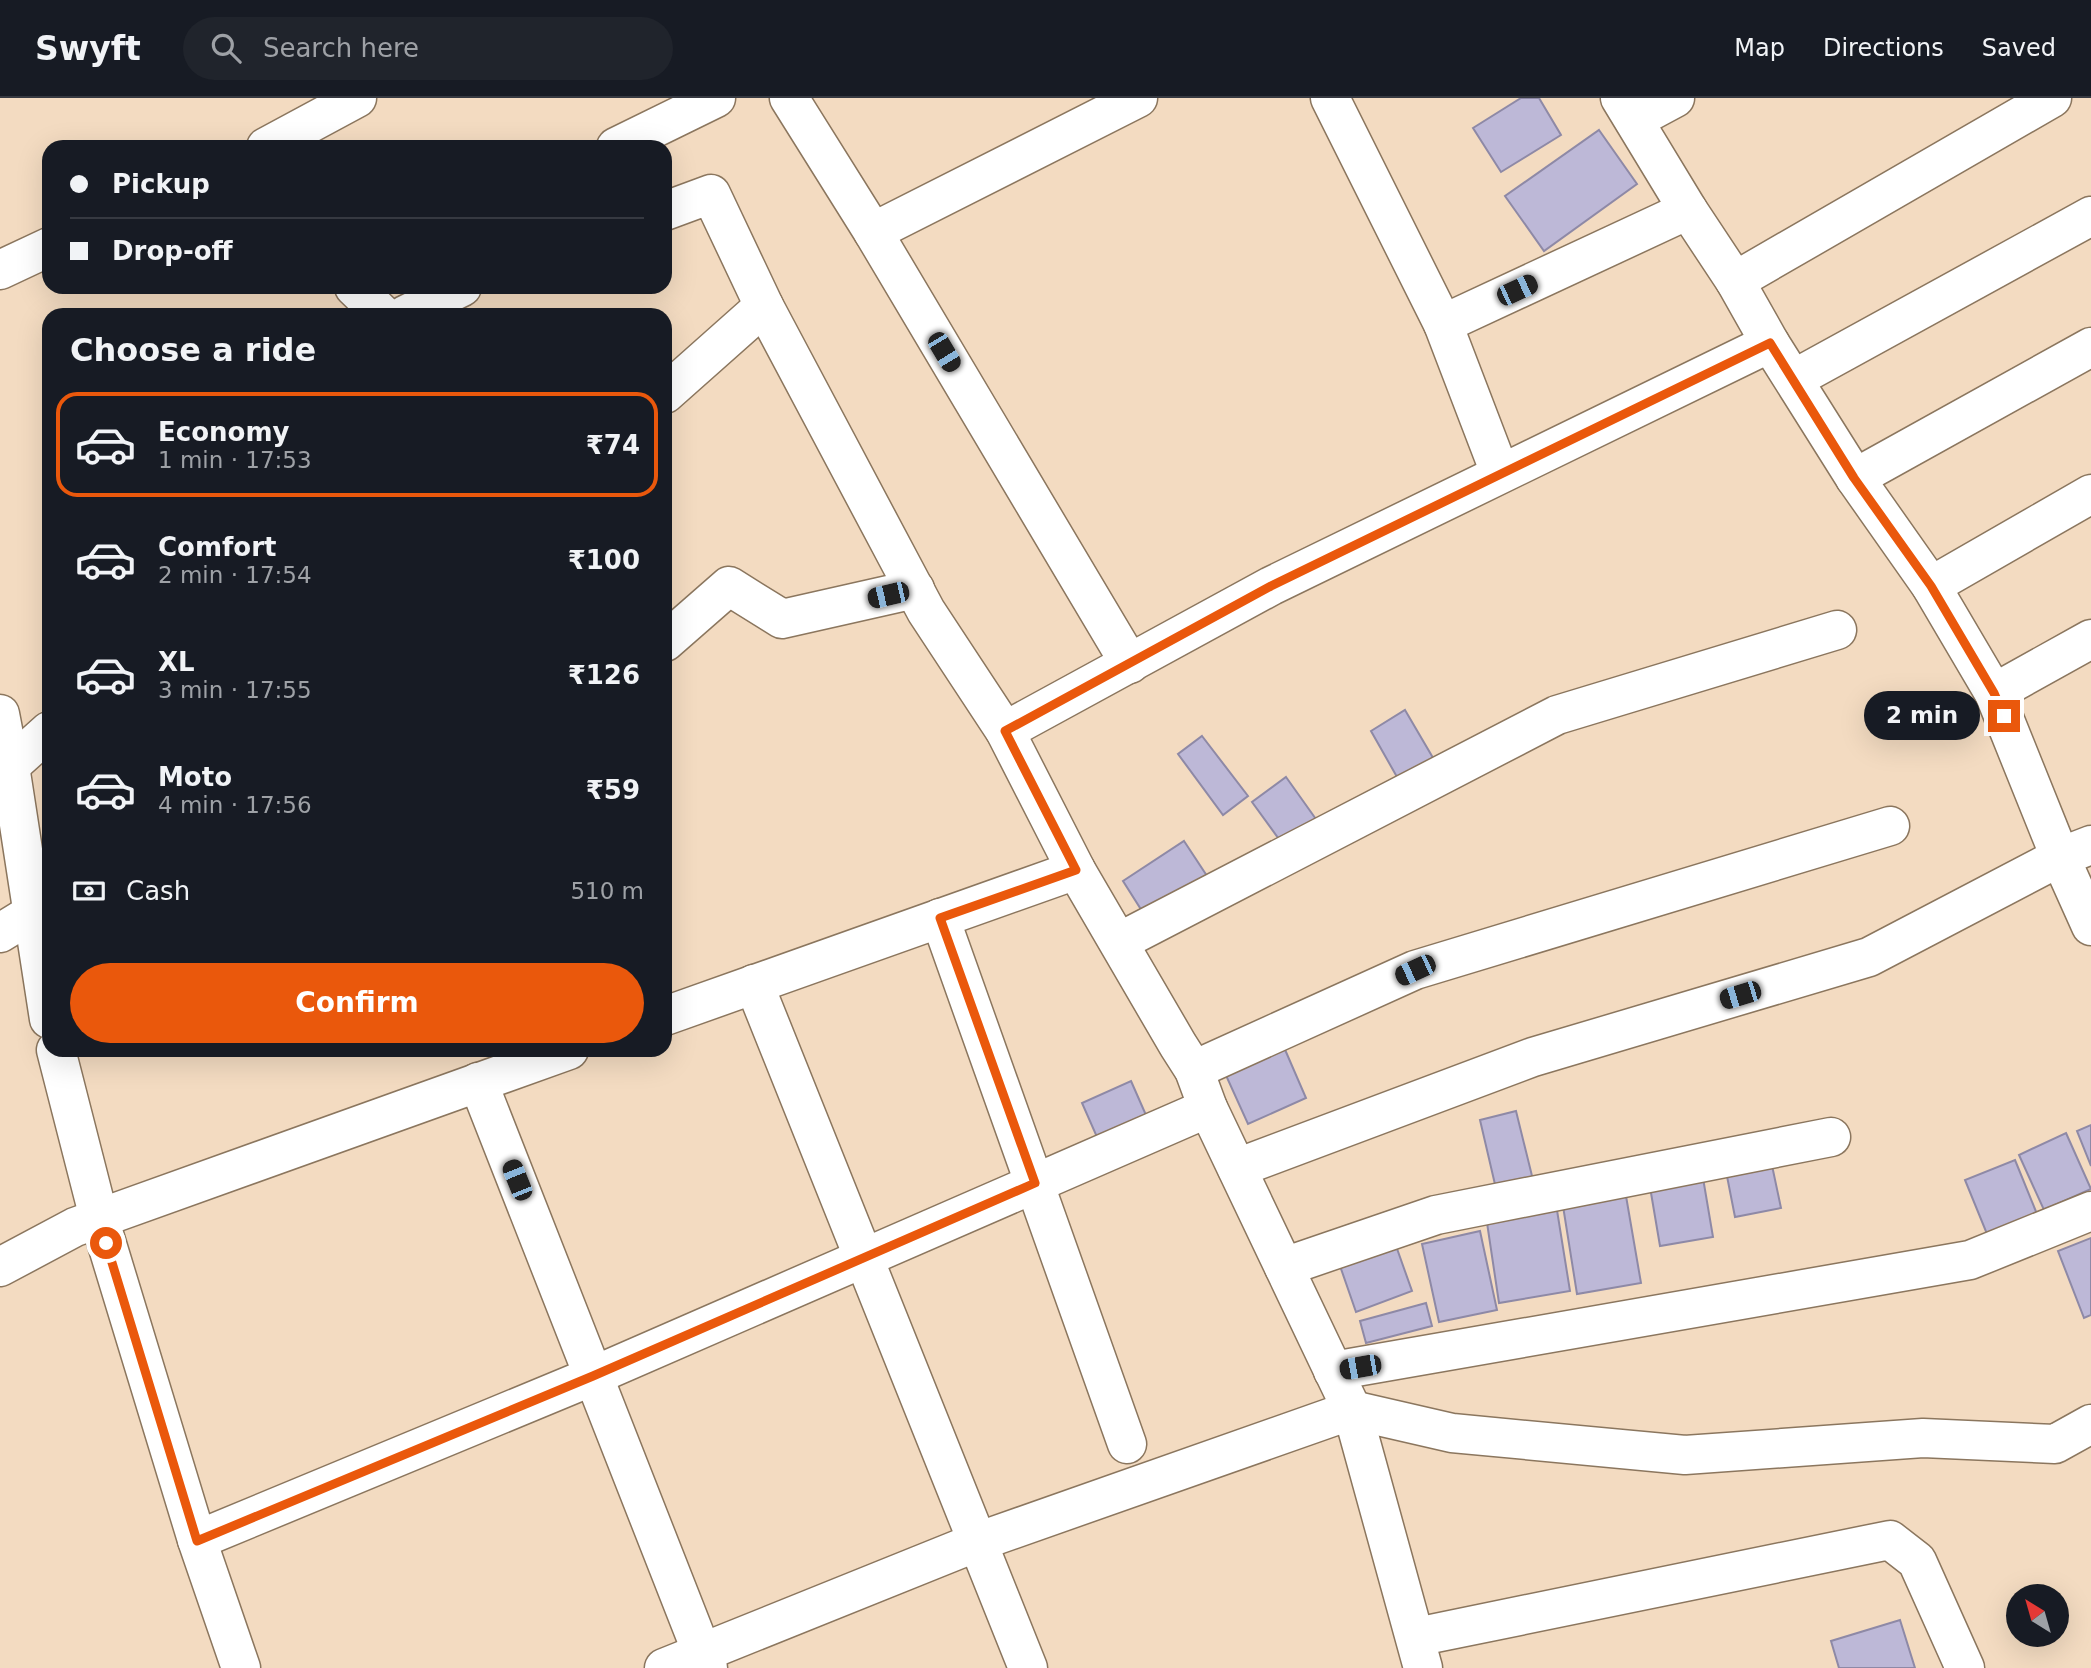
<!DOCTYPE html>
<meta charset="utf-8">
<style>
:root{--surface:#171b24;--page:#20242c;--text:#f1f3f6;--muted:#9ea1a6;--line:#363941;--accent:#ea580c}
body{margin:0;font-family:"DejaVu Sans",sans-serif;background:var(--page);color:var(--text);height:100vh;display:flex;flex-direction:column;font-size:26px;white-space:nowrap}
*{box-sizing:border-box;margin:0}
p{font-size:23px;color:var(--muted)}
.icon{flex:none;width:38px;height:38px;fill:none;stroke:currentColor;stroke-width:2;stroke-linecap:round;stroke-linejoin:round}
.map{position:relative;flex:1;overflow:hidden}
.sheet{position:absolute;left:42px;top:210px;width:630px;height:749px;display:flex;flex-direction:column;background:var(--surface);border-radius:21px;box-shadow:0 7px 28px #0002}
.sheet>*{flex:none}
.top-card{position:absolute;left:42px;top:42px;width:630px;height:154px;border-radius:21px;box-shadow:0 7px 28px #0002;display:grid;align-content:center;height:154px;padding:0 28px;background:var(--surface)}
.needle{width:46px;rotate:323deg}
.fabs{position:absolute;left:2006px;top:1486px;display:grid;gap:14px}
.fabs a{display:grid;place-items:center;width:63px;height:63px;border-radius:50%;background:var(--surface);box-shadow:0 7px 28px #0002;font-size:35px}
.end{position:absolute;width:32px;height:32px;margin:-16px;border:9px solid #ea580c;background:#fff;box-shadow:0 0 0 4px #fff}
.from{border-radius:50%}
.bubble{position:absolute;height:49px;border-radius:24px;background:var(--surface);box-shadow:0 7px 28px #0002;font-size:23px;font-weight:600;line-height:49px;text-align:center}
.car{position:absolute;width:21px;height:42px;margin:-21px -10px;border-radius:9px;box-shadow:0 0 5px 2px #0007;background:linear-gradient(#222 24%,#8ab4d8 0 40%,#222 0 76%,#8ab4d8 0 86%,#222 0)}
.top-card b{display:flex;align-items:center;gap:24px;height:66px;font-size:26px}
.top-card b+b{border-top:2px solid var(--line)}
.top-card i{width:18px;height:18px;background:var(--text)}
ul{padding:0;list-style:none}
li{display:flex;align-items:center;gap:21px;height:105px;margin:0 14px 10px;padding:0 14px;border:4px solid transparent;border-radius:21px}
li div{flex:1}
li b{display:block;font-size:26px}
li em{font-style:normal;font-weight:600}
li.current{border-color:var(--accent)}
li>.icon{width:63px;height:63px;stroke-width:1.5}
h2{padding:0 28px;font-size:32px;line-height:84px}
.pay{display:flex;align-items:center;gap:18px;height:77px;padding:0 28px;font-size:26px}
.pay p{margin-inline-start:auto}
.cta{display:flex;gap:14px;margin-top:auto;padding:14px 28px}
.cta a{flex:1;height:80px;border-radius:42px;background:var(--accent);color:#fff;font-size:28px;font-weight:600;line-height:80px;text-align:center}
header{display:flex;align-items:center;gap:42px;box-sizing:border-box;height:98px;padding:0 35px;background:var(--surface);border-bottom:2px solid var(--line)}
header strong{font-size:33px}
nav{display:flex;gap:38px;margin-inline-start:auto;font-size:24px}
.search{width:490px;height:63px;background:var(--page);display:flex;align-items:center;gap:18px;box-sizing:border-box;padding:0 24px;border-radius:38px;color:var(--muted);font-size:26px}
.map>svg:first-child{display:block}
.building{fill:#bdb8d7;stroke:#8e89a6;stroke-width:2}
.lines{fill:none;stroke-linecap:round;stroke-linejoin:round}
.minor-casing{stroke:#8b765e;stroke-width:41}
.major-casing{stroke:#8b765e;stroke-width:41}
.minor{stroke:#fff;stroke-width:38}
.major{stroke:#fff;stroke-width:38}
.route{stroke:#ea580c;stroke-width:9}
</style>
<header>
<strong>Swyft</strong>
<div class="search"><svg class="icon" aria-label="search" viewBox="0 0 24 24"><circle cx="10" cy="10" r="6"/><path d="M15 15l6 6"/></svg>Search here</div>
<nav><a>Map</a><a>Directions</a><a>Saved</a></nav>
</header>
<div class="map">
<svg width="2091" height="1570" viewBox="0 0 2091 1570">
<rect width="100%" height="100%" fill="#f3dbc1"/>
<g class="building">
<path d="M1521,0h18l22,37 -60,37 -28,-44z"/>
<path d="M1599,32l38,54 -93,67 -39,-55z"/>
<path d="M1405,612l31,53 -35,21 -30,-53z"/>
<path d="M1202,638l46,60 -25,19 -45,-61z"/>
<path d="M1286,679l32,45 -34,24 -32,-44z"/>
<path d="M1184,743l27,41 -62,40 -26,-41z"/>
<path d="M1283,947l23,53 -58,26 -24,-53z"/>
<path d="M1131,983l22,50 -49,22 -22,-50z"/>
<path d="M1516,1013l18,73 -37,9 -17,-73z"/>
<path d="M2091,1027v41l-14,-35z"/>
<path d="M2066,1035l25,56 -47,21 -25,-55z"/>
<path d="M1770,1058l11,52 -46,9 -10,-51z"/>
<path d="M2015,1062l22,54 -50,20 -22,-54z"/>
<path d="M1703,1080l10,59 -53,9 -10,-59z"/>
<path d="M1626,1098l15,87 -64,11 -14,-88z"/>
<path d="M1556,1106l14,87 -71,12 -13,-87z"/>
<path d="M1480,1133l17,79 -58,12 -17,-78z"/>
<path d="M2091,1140v77l-7,3 -26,-67z"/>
<path d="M1395,1145l17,48 -56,21 -17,-49z"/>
<path d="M1426,1205l6,23 -66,17 -6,-22z"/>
<path d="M1900,1522l15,48h-76l-8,-27z"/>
</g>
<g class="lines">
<g class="minor-casing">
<g id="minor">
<path d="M789,0l84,134 257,432"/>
<path d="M1330,0l113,226 57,149"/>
<path d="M1620,0l68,112 47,71 35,62 85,135 76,108 63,107 66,164 31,69"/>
<path d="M1634,22l41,-22"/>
<path d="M266,49l91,-49"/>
<path d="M616,49l100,-49"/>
<path d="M665,113l46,-17 53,112 162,305 79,120 71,139 102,175 16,25 14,38 144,302 71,258"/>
<path d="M873,134l265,-134"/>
<path d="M0,172l49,-23"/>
<path d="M1735,183l317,-183"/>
<path d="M354,189l29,28"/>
<path d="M405,217l57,-28"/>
<path d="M1443,226l245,-114"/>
<path d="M1794,281l297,-163"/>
<path d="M665,296l99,-88"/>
<path d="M1855,380l236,-131"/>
<path d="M1931,488l160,-92"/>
<path d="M665,544l64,-56 53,33 133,-30"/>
<path d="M1994,595l97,-54"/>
<path d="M1005,633l266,-145 499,-243"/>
<path d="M10,668l39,-35"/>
<path d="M940,820l187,526"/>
<path d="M0,835l49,-30"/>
<path d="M1119,844l438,-227 280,-85"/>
<path d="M754,886l274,684"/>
<path d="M665,918l411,-146"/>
<path d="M1194,972l221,-100 475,-144"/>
<path d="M478,984l230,586"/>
<path d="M1237,1070l296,-111 336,-100 191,-100 31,-12"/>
<path d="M0,1169l75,-40 494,-177"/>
<path d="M1284,1169l152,-52 395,-78"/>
<path d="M1333,1273l637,-111 121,-49"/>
<path d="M197,1442l396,-164 615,-268"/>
<path d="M1416,1539l474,-97 27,21 48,107"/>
<path d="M664,1570l313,-126 375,-132 100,23 233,22 238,-17 132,6 36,-20"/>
</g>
</g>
<g class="major-casing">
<g id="major">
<path d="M0,616l10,52 39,253"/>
<path d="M56,952l43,168 98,322 44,128"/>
</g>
</g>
<use href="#minor" class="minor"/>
<use href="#major" class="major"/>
</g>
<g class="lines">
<path class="route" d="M106,1145l91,298 396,-165 442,-193 -95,-265 136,-48 -71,-139 266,-145 499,-243 84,135 77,108 63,107 10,23"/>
</g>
</svg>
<div class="fabs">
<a><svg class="needle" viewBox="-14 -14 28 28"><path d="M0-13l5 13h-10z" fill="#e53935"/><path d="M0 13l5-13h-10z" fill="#9ea1a6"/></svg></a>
</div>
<i class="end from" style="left:106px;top:1145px"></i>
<i class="end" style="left:2004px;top:618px"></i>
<div class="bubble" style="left:1864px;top:593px;width:116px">2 min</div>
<i class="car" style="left:1517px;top:192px;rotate:65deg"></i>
<i class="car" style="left:944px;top:254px;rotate:149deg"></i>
<i class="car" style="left:888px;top:497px;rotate:257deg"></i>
<i class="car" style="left:1415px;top:872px;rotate:245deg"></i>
<i class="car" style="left:1740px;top:897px;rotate:253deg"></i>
<i class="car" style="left:517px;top:1082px;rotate:338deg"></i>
<i class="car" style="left:1360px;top:1269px;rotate:260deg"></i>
<div class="top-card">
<b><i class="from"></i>Pickup</b>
<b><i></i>Drop-off</b>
</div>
<section class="sheet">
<h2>Choose a ride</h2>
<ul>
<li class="current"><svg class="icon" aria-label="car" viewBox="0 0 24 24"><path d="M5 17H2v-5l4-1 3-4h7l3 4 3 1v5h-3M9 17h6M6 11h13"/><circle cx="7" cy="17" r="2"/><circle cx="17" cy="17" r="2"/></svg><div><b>Economy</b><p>1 min · 17:53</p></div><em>₹74</em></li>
<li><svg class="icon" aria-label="car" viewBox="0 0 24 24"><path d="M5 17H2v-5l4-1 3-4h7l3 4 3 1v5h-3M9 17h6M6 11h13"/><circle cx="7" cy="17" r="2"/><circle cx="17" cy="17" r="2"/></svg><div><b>Comfort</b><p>2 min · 17:54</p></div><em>₹100</em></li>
<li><svg class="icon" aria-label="car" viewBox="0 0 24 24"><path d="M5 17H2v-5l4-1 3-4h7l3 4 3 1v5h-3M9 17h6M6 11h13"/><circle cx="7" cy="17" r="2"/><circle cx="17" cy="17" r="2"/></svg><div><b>XL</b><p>3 min · 17:55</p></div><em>₹126</em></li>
<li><svg class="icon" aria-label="car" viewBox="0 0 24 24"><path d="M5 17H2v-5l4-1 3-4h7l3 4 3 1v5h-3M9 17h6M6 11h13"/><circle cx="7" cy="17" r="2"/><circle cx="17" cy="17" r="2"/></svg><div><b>Moto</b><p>4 min · 17:56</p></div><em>₹59</em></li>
</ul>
<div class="pay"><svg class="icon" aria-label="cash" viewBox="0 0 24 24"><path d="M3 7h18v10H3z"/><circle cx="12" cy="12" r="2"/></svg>Cash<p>510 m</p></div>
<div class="cta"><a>Confirm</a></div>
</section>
</div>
